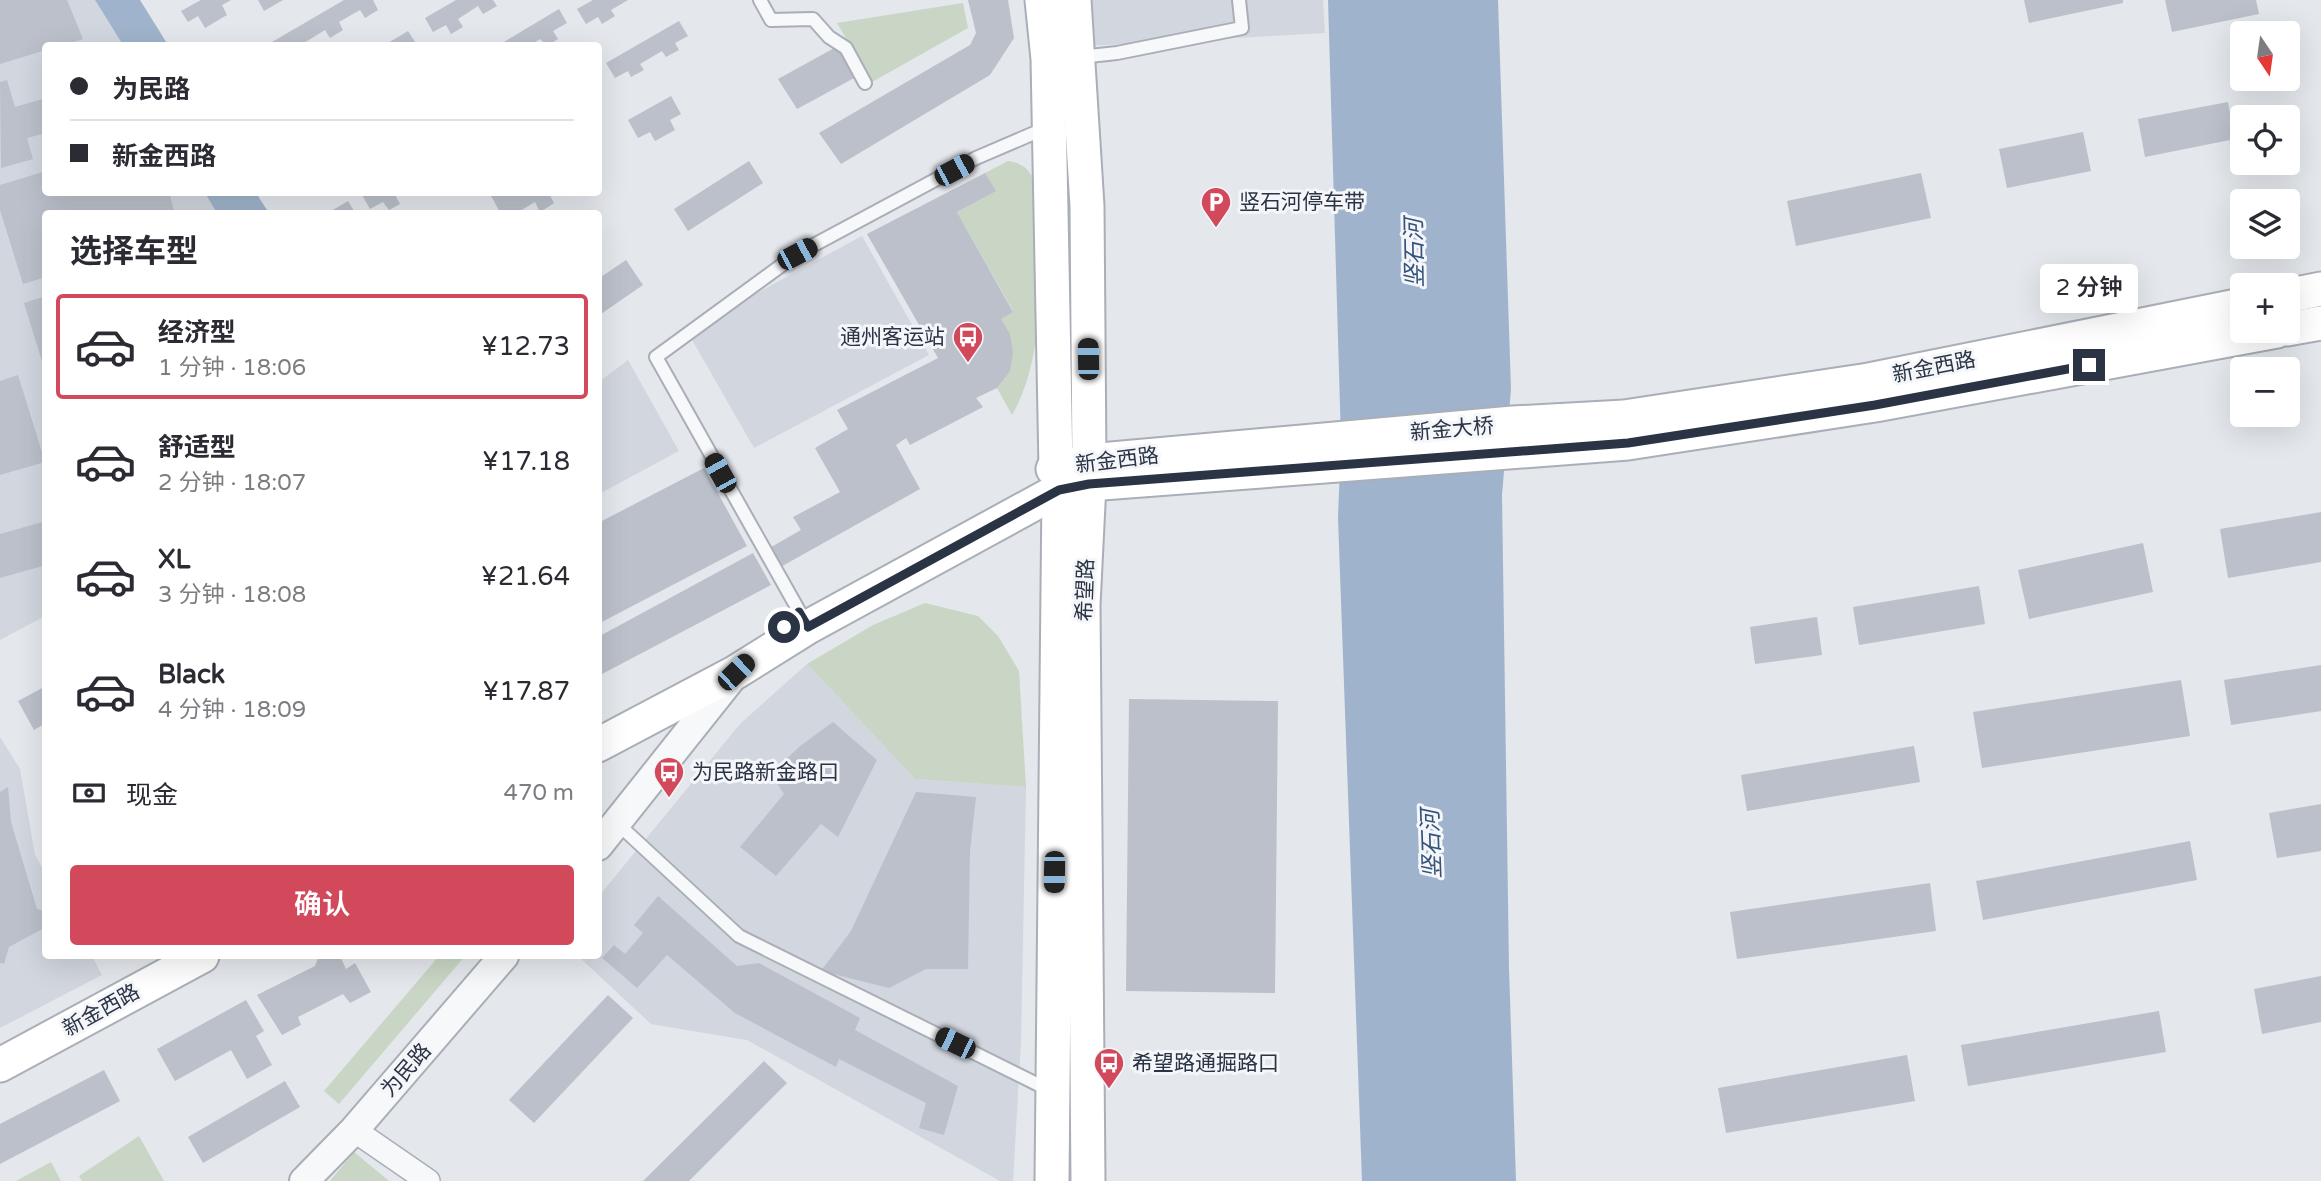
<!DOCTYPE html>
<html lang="zh">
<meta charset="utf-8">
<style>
:root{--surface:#fff;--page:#f2f2f3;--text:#2b2b33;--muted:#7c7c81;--line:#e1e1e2;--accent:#d1495b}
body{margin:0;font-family:"Varela Round","Noto Sans SC",sans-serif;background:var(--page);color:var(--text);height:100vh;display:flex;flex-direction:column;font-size:26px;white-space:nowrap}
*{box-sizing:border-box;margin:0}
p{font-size:23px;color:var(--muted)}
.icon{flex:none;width:38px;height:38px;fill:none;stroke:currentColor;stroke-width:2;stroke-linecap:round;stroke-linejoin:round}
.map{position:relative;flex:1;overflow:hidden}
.side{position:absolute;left:42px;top:210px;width:560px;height:749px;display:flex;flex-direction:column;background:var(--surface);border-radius:7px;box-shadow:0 7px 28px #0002}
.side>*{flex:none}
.guide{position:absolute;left:42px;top:42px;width:560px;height:154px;border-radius:7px;box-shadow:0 7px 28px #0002;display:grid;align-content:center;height:154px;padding:0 28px;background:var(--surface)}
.needle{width:46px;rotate:167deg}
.buttons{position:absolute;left:2230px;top:21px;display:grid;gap:14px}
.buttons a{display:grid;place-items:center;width:70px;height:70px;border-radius:7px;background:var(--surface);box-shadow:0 7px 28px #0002;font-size:35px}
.end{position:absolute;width:32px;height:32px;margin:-16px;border:9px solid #2b3445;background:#fff;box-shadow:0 0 0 4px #fff}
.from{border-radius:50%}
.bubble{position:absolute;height:49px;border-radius:7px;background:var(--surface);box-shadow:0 7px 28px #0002;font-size:23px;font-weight:600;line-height:49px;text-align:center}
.car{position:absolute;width:21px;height:42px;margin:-21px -10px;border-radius:9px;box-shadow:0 0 5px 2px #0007;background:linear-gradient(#222 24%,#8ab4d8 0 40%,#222 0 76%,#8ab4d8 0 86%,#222 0)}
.guide b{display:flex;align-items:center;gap:24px;height:66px;font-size:26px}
.guide b+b{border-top:2px solid var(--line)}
.guide i{width:18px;height:18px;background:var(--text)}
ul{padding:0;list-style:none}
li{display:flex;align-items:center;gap:21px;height:105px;margin:0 14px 10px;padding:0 14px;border:4px solid transparent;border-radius:7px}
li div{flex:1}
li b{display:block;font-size:26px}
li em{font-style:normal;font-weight:600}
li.current{border-color:var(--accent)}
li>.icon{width:63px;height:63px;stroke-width:1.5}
h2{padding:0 28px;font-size:32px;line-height:84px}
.pay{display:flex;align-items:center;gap:18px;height:77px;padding:0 28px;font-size:26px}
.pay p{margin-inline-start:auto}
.button{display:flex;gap:14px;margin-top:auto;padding:14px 28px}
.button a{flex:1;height:80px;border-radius:7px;background:var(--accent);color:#fff;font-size:28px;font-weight:600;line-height:80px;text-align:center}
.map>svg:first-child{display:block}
.built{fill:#d2d6de}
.green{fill:#c9d6c5}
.water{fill:#9fb4cc}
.building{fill:#bbc0ca}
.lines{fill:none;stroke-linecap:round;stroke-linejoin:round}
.service-casing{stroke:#a9aeb7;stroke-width:16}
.minor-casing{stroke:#a9aeb7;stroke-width:26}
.tertiary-casing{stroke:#a9aeb7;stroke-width:32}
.secondary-casing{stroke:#a9aeb7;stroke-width:37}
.service{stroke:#f7f8fa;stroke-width:12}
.minor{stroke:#f7f8fa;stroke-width:23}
.tertiary{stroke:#f7f8fa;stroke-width:28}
.secondary{stroke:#fff;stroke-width:33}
.route{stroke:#2b3445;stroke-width:9}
.labels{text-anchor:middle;stroke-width:6;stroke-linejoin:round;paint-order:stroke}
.poi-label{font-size:21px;fill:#2b3445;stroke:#f4f6f9;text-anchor:start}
.street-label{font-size:21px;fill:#2b3445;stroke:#f4f6f9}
.water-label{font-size:23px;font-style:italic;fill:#34527a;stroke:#f4f6f9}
</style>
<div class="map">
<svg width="2321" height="1181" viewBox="0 0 2321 1181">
<rect width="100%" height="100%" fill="#e4e7ec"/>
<g class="built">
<path d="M0,0h95l28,45 -77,1v146l159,1 12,20 -171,1 -1,402 -45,24z"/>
<path d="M1083,0h240l2,33 -238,13z"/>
<path d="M862,236l67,119 -175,93 -67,-117z"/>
<path d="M628,360l51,91 -80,43v-112z"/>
<path d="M807,664l108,115 111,8 -5,254 -8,140h-13l-253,-141 -96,-16 -73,-68h20l1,-60 141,-172z"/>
<path d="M0,737l20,32 15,86 10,18 1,83h46l10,19 -102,53z"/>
</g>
<g class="green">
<path d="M963,3l5,25 -96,54 -35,-59z"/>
<path d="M1008,161c19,2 25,14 31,31 -1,72 10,158 -27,223l-15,-27c18,-23 20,-43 4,-69l12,-8 -56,-99 38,-21 -10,-18z"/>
<path d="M925,603l53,13 20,20 21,35 7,116 -111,-8 -108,-115 66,-39z"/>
<path d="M439,956h26l-126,148 -15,-13z"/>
<path d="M139,1136l25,45h-82l-3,-5z"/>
<path d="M354,1152l35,29h-59z"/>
<path d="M51,1162l10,19h-45z"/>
</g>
<g class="water">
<path d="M95,0h45l28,45h-45z"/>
<path d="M1328,0h170l13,389 -9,106 7,473 7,213h-154l-24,-663 3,-78z"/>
<path d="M205,193h51l13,20h-52z"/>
</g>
<g class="building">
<path d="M0,0h67l16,39 -21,7h-16v4l-46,14z"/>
<path d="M201,0h30l-9,5 5,10 -22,13 -7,-12 -10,6 -7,-11z"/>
<path d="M258,0h25l-19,11z"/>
<path d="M344,0h29l5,10 -13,8 -5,-8 -21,12 4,8 -13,8 -5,-8 -21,13 2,3h-33l-1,-4z"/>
<path d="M456,0h37l4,6 -14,8 -5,-8 -20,13 5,8 -12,7 -5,-9 -13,7 -8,-14z"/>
<path d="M593,0h35l-17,10 4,6 -13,8 -4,-7 -12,7 -9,-15z"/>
<path d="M968,0h40l6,38 -24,37 -149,89 -22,-31 151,-88 6,-12z"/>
<path d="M2024,0h99v3l-94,20z"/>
<path d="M2165,0h91l3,14 -87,18z"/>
<path d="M559,9l8,14 -14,8 5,8 -11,7 -7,-7 -11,7h-32z"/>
<path d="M679,21l9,15 -13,7 4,7 -13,7 -4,-6 -22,13 4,6 -13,7 -3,-6 -13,7 -9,-15z"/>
<path d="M408,31l9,14 -34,1z"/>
<path d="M838,46l18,31 -59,32 -19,-30z"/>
<path d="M7,80l8,27 31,-9v35l-19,5 6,21 -32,9 -1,-86z"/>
<path d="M671,96l10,18 -11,6 5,10 -20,11 -5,-9 -12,6 -10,-18z"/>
<path d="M2228,102l7,37 -90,18 -7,-38z"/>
<path d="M2083,132l8,39 -84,17 -8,-39z"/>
<path d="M749,161l14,22 -75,48 -14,-22z"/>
<path d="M46,171v21h123l6,22h-129v63l-23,7 -23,-74v-25z"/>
<path d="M985,173l11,18 -39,21 56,100 -12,7 9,15 3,18 -3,19 -13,17 -21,10 7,9 -73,38 -4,-7 -10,7 24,44 -143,80 -11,-19 35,-20 -8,-13 47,-25 -25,-44 33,-19 -11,-19 101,-52 -71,-124z"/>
<path d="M1921,173l10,45 -135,28 -9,-45z"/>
<path d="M367,192h33l-5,3 5,9 -11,6 -6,-8 -13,7 -8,-14z"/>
<path d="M492,192h56l6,11 -14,9 -5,-10 -20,12h-14l-11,-20z"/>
<path d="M348,201l8,13h-30z"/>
<path d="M626,260l17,25 -45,31v-37z"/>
<path d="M46,296v74l-1,1 -21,-68z"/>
<path d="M18,375l27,87 -45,13v-94z"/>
<path d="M704,468l43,78 -149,78v-101z"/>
<path d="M2321,512v50l-93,16 -8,-49z"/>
<path d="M46,521v44l-46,13v-44z"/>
<path d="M2143,543l10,49 -124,27 -11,-49z"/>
<path d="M753,553l18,32 -169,89 -4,-7v-30z"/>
<path d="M1979,586l6,38 -126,21 -6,-38z"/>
<path d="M1817,617l5,38 -67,9 -5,-37z"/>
<path d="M2321,665v46l-90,14 -7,-45z"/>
<path d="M2181,680l9,56 -208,32 -9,-56z"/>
<path d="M46,686v37l-12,7 -16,-29z"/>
<path d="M1129,699l149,2 -3,292 -149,-2z"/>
<path d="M833,722l44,38 -39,77 -17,-13 -45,52 -36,-29 44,-53 -13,-20 29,-28z"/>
<path d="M1914,746l6,36 -173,29 -6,-36z"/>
<path d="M8,787l3,35 26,87 9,3v15l-37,20 -5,17 -4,-1v-171z"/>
<path d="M916,792l60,5 -6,54 -2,118h-42l-37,19 -68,-17 30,-40z"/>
<path d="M2321,804v47l-44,7 -8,-45z"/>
<path d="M2190,841l7,39 -214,40 -7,-39z"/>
<path d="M1930,883l6,48 -199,28 -7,-47z"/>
<path d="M658,896l79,70 22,-3 101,55 -5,12 103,56 -14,49 -25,-7 7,-25 -87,-44 -3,8 -101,-54 -68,-58 -30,33 -35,-30 12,-13 11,9 18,-21 -9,-8z"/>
<path d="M319,956h21l6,13 9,-6 16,29 -21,11 -7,-9 -45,23 3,8 -19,10 -25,-40 58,-29z"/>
<path d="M2321,976v46l-59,12 -8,-45z"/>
<path d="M608,995l25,23 -99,105 -25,-23z"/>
<path d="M246,1000l18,31 -8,5 16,29 -25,14 -16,-29 -56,31 -18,-32z"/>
<path d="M2159,1011l7,41 -198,34 -7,-41z"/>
<path d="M1907,1055l8,46 -189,32 -8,-45z"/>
<path d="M764,1061l23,22 -98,98h-46z"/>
<path d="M104,1070l16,31 -120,63v-40z"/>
<path d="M285,1081l15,26 -97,56 -15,-26z"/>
</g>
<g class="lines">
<g class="service-casing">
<g id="service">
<path d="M760,0l11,20 42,-1 16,18 17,11 19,35"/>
<path d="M1080,57l37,-4 125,-25 -3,-28"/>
<path d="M808,627l-152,-270 141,-103 179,-96 70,-30"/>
<path d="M618,824l121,112 312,155"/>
</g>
</g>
<g class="minor-casing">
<path id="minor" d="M354,1130l74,51"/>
</g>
<g class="tertiary-casing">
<g id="tertiary">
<path d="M598,846l136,-171"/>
<path d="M304,1181l50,-51 150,-174"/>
</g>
</g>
<g class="secondary-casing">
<g id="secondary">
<path d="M1042,0l6,59 8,409"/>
<path d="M1074,0l13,206 2,255"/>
<path d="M2287,296l34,-7"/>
<path d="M2287,329l34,-6"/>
<path d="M1053,469l36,-8 424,-38 111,-6 245,-37 373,-75"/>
<path d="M598,745l138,-73 72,-45 251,-137 30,-6 539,-41 247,-38 402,-74"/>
<path d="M0,1065l202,-109"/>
<path d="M1052,1181l7,-691"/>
<path d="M1088,1181l-5,-576 6,-121"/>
</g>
</g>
<use href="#service" class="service"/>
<use href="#minor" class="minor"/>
<use href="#tertiary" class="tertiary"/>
<use href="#secondary" class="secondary"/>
</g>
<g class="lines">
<path class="route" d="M784,627l15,-15 9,15 251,-137 30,-6 539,-41 247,-38 214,-40"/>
</g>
<defs>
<g id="parking-pin" transform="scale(1.575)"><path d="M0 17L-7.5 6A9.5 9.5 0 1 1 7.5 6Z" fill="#d1495b" stroke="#f4f6f9"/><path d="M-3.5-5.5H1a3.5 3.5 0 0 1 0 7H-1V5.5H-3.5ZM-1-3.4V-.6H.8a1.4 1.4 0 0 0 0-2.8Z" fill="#fff"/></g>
<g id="bus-pin" transform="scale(1.575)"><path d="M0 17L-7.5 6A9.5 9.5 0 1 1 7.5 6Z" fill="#d1495b" stroke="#f4f6f9"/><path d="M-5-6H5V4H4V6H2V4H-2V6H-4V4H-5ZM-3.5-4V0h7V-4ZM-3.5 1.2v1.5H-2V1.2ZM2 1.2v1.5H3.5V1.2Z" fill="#fff"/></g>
</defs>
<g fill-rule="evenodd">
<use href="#parking-pin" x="1216" y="202"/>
<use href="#bus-pin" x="968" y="337"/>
<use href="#bus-pin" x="669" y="772"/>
<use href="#bus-pin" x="1109" y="1063"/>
</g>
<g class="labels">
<g class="poi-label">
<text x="1239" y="209">竖石河停车带</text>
<text x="945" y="344" text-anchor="end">通州客运站</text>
<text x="692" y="779">为民路新金路口</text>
<text x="1132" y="1070">希望路通掘路口</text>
</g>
<g class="street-label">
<text transform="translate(1934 367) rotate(-11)" y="7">新金西路</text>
<text transform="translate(1452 429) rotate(-5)" y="7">新金大桥</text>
<text transform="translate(1117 460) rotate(-7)" y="7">新金西路</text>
<text transform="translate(1085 590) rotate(-88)" y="7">希望路</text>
<text transform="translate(101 1010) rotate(-29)" y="7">新金西路</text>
<text transform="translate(406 1070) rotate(-49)" y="7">为民路</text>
</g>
<g class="water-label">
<text transform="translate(1414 253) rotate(-91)" y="8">竖石河</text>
<text transform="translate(1431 844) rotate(-92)" y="8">竖石河</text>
</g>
</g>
</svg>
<div class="buttons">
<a><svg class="needle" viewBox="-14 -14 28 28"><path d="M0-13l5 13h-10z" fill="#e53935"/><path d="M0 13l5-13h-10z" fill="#7c7c81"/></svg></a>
<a><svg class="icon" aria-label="locate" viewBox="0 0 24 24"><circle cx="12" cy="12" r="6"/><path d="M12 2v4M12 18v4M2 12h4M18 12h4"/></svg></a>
<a><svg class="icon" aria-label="layers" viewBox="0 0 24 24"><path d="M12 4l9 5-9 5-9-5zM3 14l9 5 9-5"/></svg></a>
<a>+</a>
<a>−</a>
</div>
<i class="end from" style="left:784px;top:627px"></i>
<i class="end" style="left:2089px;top:365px"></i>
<div class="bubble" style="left:2040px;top:264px;width:98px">2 分钟</div>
<i class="car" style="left:954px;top:170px;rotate:62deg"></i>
<i class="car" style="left:797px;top:254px;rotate:62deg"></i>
<i class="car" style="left:1088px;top:359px;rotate:359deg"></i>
<i class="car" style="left:720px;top:473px;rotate:331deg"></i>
<i class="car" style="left:736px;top:672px;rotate:46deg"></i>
<i class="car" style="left:1054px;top:872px;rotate:181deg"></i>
<i class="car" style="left:955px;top:1043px;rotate:296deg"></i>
<div class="guide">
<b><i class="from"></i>为民路</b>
<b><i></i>新金西路</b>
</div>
<section class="side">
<h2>选择车型</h2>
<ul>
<li class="current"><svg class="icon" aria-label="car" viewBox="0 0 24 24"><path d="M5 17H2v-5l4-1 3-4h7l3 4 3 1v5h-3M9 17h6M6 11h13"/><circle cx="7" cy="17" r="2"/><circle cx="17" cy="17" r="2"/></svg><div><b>经济型</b><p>1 分钟 · 18:06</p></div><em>¥12.73</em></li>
<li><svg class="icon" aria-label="car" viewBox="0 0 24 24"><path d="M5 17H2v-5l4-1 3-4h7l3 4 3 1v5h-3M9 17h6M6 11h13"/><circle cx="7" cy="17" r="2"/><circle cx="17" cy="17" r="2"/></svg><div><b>舒适型</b><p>2 分钟 · 18:07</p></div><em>¥17.18</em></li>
<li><svg class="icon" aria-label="car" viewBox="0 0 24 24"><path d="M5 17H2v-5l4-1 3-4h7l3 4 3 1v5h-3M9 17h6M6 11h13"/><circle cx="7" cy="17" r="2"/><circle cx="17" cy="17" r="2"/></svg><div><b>XL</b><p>3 分钟 · 18:08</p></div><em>¥21.64</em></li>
<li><svg class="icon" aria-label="car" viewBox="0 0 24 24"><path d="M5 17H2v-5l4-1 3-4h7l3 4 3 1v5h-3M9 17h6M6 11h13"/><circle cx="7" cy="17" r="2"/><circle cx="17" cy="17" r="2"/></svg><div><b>Black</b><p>4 分钟 · 18:09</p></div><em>¥17.87</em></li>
</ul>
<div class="pay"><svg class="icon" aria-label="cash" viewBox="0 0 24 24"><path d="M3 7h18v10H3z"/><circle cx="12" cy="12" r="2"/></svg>现金<p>470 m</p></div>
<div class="button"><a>确认</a></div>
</section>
</div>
